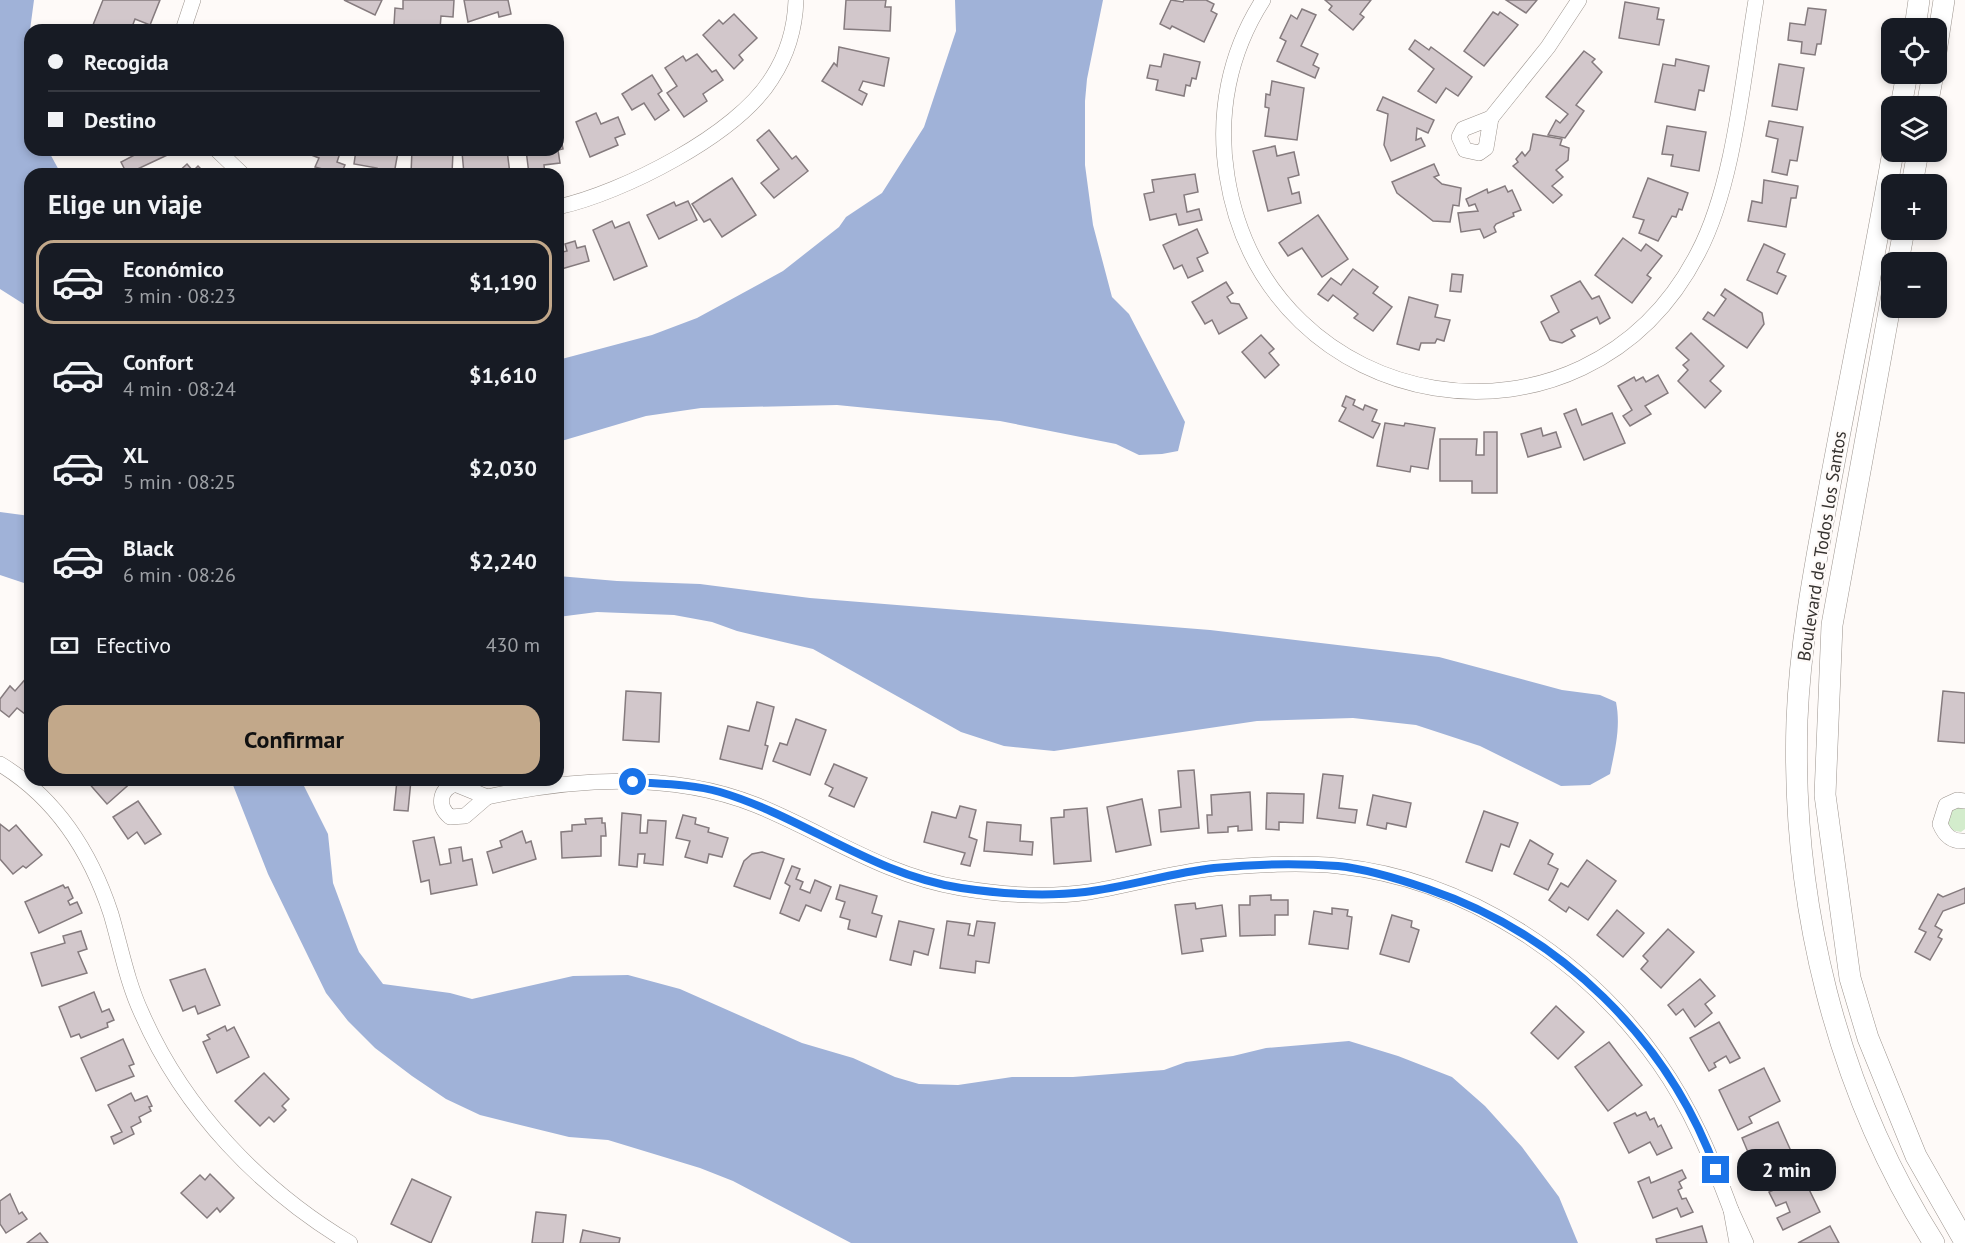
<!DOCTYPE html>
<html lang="es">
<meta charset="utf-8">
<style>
:root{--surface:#171b24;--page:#242831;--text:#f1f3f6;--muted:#9ea1a6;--line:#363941;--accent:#c2a88a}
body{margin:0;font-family:"PT Sans",sans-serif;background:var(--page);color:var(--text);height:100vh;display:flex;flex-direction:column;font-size:22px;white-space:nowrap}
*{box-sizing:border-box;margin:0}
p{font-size:20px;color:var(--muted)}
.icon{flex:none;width:33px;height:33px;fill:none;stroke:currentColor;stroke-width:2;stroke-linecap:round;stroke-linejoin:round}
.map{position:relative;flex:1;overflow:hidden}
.sheet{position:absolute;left:24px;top:168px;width:540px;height:618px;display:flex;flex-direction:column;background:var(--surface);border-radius:18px;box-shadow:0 3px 9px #0003}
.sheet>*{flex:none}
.banner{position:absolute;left:24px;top:24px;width:540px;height:132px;border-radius:18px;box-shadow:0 3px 9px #0003;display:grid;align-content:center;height:132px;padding:0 24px;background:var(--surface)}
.tools{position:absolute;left:1881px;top:18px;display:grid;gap:12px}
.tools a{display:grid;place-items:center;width:66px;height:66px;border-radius:12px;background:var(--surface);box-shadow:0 3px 9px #0003;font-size:30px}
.end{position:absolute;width:27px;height:27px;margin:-14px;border:8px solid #1a73e8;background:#fff;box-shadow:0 0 0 3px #fff}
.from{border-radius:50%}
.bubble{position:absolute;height:42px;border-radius:18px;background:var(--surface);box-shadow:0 3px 9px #0003;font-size:20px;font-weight:700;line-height:42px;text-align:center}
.banner b{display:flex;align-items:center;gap:21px;height:57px;font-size:22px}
.banner b+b{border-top:2px solid var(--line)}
.banner i{width:15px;height:15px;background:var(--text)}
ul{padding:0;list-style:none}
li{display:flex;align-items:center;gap:18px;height:84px;margin:0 12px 9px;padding:0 12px;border:3px solid transparent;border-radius:18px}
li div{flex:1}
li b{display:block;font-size:22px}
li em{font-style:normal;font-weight:700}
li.active{border-color:var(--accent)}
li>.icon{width:54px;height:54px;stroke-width:1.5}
h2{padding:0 24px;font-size:27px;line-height:72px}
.pay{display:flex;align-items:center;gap:15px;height:66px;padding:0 24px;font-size:22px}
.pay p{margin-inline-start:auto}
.button{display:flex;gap:12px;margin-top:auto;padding:12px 24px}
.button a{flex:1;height:69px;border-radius:18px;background:var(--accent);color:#111;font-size:24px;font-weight:700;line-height:69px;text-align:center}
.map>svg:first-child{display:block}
.green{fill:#d3eccc}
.water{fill:#a0b2d8}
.building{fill:#d2c7cb;stroke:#857b7e;stroke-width:1.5}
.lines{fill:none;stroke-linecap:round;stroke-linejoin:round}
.street-casing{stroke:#9c948e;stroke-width:16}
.secondary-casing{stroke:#9c948e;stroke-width:22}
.street{stroke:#fff;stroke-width:15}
.secondary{stroke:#fff;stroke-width:21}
.route{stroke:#1a73e8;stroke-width:8}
.labels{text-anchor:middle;stroke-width:4.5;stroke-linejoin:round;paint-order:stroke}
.street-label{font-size:18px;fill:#35322f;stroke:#fefaf8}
</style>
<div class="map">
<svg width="1965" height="1243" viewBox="0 0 1965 1243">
<rect width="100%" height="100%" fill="#fefaf8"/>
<path class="green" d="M1954,804l11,2v23l-4,3 -11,-2 -6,-8z"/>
<g class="water">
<path d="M0,0h34l-4,30v120h18l13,24h-31v134l-30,-19z"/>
<path d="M955,0h148l-16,79 -2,22v64l8,60 19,72 17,17 56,108 -7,29 -16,3 -23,1 -23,-11 -116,-23 -163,-16 -136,3 -55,8 -88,26v-82l94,-25 45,-17 86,-47 56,-44 7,-10 36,-24 42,-66 32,-96z"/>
<path d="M0,512l30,4v69l-30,-10z"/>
<path d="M558,576l59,5 83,3 110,14 400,32 229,27 123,33 38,5 16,7c5,25 -1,47 -6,72l-20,11 -29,1 -81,-40 -64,-21 -63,-7 -96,3 -203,30 -50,-5 -43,-14 -148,-83 -76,-18 -25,-9 -38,-7 -77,-3 -39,5z"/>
<path d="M231,780h70l27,54 5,49 20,54 6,15 24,32 67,9 22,6 101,-23 55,-1 52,14 122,54 51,15 42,19 24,7 39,1 54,-8h61l91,-7 22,-8 47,-6 33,-8 83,-7 49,15 54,21 33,29 37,41 37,50 19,46h-727l-118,-62 -33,-13 -92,-28 -39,-3 -89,-22 -34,-16 -34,-23 -37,-28 -27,-27 -22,-28 -58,-119z"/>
</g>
<g class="building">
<path d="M103,0h57l-10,25 -15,-6 -3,8 9,3h-50z"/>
<path d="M344,0h38l-7,15z"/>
<path d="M403,0h51l-1,17 -12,-1 -1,13 -46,-4 1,-17 8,1z"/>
<path d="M464,0h44l3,14 -12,3 -1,-5 -30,10z"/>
<path d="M846,0h40l-1,7h6l-1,24 -46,-2z"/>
<path d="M1171,0l12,2 1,-2h22l8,4 -3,7 6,3 -13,28 -32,-16 -2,3 -10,-5z"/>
<path d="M1325,0h46l-11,14 4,3 -11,13 -24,-20 3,-4z"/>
<path d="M1506,0h31l-11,13z"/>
<path d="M1625,2l34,6 -2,11 7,1 -5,25 -40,-7z"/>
<path d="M1808,8l18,2 -5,34h-4l-2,11 -14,-2 1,-11 -14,-2 2,-17 15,2z"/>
<path d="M1302,9l14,6 -15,31 17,8 -5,11 6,3 -4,10 -38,-17 9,-20 -6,-3 11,-23 6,4z"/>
<path d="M1493,12l5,3 2,-3 18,13 -34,41 -20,-15z"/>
<path d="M734,14l23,24 -18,17 4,5 -9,9 -31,-34 16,-15 4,4z"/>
<path d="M1415,40l14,10 2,-3 41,30 -14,19 -12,-8 -10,15 -18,-12 16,-22 -25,-20z"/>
<path d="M839,47l50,11 -5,28 -21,-5 -4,9 8,4 -5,11 -40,-24 12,-18 3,3z"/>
<path d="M1584,51l11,8 -3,3 10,10 -26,33 8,6 -19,27 -17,-3 8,-15 4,3 8,-9 -22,-17z"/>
<path d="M697,54l15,18 4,-2 7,10 -20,14 4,7 -23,16 -17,-24 10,-7 -12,-18 18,-12 3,5z"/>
<path d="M1164,54l36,8 -4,17 -4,-1 -2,8 -4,-1 -2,11 -28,-6 2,-10 -11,-2 3,-13 11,2z"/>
<path d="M1676,59l33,7 -5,25 -5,-1 -4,20 -40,-8 8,-38 12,2z"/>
<path d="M1779,64l25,4 -7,42 -25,-4z"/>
<path d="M652,75l10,16 -4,3 11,16 -14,10 -11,-17 -12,7 -10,-16z"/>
<path d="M1272,81l32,7 -7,52 -32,-4 4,-28 -4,-1 1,-13 4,1z"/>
<path d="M1383,97l51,23 -6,13 -11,-5 -1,12 5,-2 4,8 -34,15 -7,-16 4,-31 -11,-4z"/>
<path d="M596,113l5,11 17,-7 7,17 -10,4 3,7 -28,12 -14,-35z"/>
<path d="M1769,121l34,6 -6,34 -7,-1 -3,15 -15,-3 6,-33 -12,-3z"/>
<path d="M1667,126l39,6 -7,39 -28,-5 2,-11 -11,-1z"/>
<path d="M769,130l23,29 4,-3 12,15 -34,27 -13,-15 18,-14 -22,-29z"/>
<path d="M1533,134l29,5 -2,6 9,3 -1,12 -12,10 7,7 -11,9 10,9 -9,8 -40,-37 5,-4 -2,-3 6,-7 3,4 5,-6z"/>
<path d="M561,138l2,11 -5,1 2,13 -16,2 1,9h-16l-3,-24h32v-11z"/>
<path d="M1275,146l2,10 17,-4 5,23 -11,3 4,16 7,-2 2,11 -33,8 -15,-60z"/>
<path d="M144,150h34l-51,24 -6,-12z"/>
<path d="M341,150l-4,12 8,3 -4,9 -26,-7 4,-9 -18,-7z"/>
<path d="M356,150l42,2 -4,22h-18l1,-6 -23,-4z"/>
<path d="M412,150l41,2 -1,22h-41z"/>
<path d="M478,150h29l3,24h-46l-2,-22z"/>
<path d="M187,164l6,7 5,-5 8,8h-30z"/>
<path d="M1434,164l5,11 -5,2 8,7 19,4 -2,18 -6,-1 -3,17 -17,-1 -36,-28 -5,-11z"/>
<path d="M1195,174l3,18 -14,3 3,17 12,-3 3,11 -23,5 -3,-11 -26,6 -6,-26 10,-2 -2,-12z"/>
<path d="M732,178l24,37 -34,22 -12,-18 -6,3 -12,-18z"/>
<path d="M1648,178l40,15 -6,17 -3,-1 -3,8 -4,-1 -14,25 -19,-8 5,-13 -11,-3z"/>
<path d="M1764,180l34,6 -2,12h-5l-5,29 -38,-6 4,-20 10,2z"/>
<path d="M1505,186l3,6 4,-2 9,20 -8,3 1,3 -18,8 -2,3 2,5 -12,6 -4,-9 -19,3 -3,-19 20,-2 -3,-7 -6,2 -3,-7 21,-10 1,4z"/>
<path d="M688,201l9,19 -38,19 -12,-24 27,-13 2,4z"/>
<path d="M1318,215l30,44 -26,18 -20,-29 -14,8 -9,-13z"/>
<path d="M612,221l3,7 14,-6 18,44 -33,14 -21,-50z"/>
<path d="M1197,229l11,24 -11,5 6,13 -15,7 -6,-13 -8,4 -11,-24z"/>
<path d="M1623,238l18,13 5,-7 16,12 -15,19 4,3 -19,25 -37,-28z"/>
<path d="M575,241l2,7 8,-2 4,15 -31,9v-17l9,-2 -2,-7z"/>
<path d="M1764,244l21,10 -8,18 9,4 -9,18 -30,-14z"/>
<path d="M1353,269l25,18 -5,6 19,14 -19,24 -19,-13 4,-4 -25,-19 -5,6 -10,-7 13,-16 10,7z"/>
<path d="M1452,274l11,1 -2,17 -11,-1z"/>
<path d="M1580,281l12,18 7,-3 11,22 -10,6 -3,-7 -26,13 4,6 -13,7 -12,-3 -9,-18 18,-10 -8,-16z"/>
<path d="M1226,282l7,11 -6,4 4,6 8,1 8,14 -28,16 -7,-14 -7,4 -13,-22z"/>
<path d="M1725,289l37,24 2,11 -17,24 -44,-29 5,-7 6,4 12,-17 -5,-4z"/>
<path d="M1409,297l29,8 -3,12 15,3 -6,21 -7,-2 -2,4h-14l-2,7 -22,-6z"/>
<path d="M1691,333l33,33 -14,15 11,10 -16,17 -27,-27 10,-11 -5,-5 6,-5 -13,-12z"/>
<path d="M1261,335l13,14 -5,4 10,12 -14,13 -23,-26z"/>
<path d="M1658,375l10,18 -23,13 6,8 -21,12 -7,-10 9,-6 -14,-24 16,-9 2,4 7,-4 3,5z"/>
<path d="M1346,396l9,4 -2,5 10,5 2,-5 12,5 -5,11 8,3 -7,14 -34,-17 7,-13 -4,-2z"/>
<path d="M1576,409l6,16 30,-12 13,30 -41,17 -20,-46z"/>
<path d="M1385,423l19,3 1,-3 30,5 -7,41 -17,-3 -1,6 -33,-6z"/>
<path d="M1541,428l2,8 13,-4 5,15 -33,10 -7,-23z"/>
<path d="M1484,432h13v61h-25v-12h-32v-42h37l-1,16h8z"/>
<path d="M29,675l1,37 -2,-2 -3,4 -8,-6 -8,9 -9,-7v-11l10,-13 5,5z"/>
<path d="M626,691l35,2 -2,49 -36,-2z"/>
<path d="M1943,691l22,2v50l-27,-2z"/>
<path d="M757,702l17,5 -9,38 3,1 -6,23 -42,-10 8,-33 21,5z"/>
<path d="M796,719l30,11 -16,45 -37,-14 7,-18 7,2z"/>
<path d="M834,764l33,14 -13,29 -25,-11 4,-8 -8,-4z"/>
<path d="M1194,770l5,58 -38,4 -2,-22 22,-3 -3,-36z"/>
<path d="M1323,774l20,2 -4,32 18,2 -2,13 -38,-5z"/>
<path d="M86,780h48l-27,24z"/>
<path d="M397,780h14l-3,31 -14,-1z"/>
<path d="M1250,792l2,38 -14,1v-5l-10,1v5l-20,1 -1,-18h5l-1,-20z"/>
<path d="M1267,793l37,1 -1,29 -24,-1v8l-13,-1z"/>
<path d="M1373,795l38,8 -5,24 -19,-4 -1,6 -19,-4z"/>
<path d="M1142,799l9,46 -35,7 -9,-45z"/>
<path d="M138,801l23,33 -16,10 -8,-12 -9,7 -15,-22z"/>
<path d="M960,806l16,4 -7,27 8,3 -7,26 -9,-2 4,-11 -41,-11 8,-30 24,6z"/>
<path d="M1087,808l4,53 -37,3 -3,-46 13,-1v-7z"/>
<path d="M1484,811l34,12 -9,24 -8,-3 -9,27 -26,-9z"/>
<path d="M622,813l19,2 -1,18h7l1,-13 18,1 -3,44 -19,-2 1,-9h-7l-1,13 -18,-2z"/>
<path d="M683,815l13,3 -1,6 14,4 -1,4 20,6 -6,19 -13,-3 -2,9 -22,-6 5,-16 -14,-3z"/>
<path d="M602,818v5h3l1,13h-5v20l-39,2 -1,-26 11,-1v-6l14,-1 -1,-5z"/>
<path d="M987,822l34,3 -1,16 13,1 -1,13 -48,-4z"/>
<path d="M0,824l9,7 7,-6 26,30 -16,13 -3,-2 -10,8 -13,-15z"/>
<path d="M522,831l4,12 5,-2 5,18 -43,14 -6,-21 15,-5 -2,-6z"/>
<path d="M434,837l6,28 11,-2 -2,-14 12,-2 2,14 9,-2 5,26 -46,9 -2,-14 -8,2 -8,-41z"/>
<path d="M1530,840l23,14 -5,10 10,5 -10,21 -34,-16z"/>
<path d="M762,852l22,7 -14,40 -36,-13 10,-25 8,-7z"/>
<path d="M1587,860l29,21 -28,39 -19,-13 -3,5 -17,-12 12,-17 7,4z"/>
<path d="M792,866l8,3 -4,10 7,3 -3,7 10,4 5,-13 16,7 -10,24 -15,-6 -7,16 -19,-8 10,-27 -5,-3z"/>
<path d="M63,885l2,3 3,-1 5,11 -5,3 2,4 7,-3 5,11 -43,20 -14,-31z"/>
<path d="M840,885l37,11 -5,17 10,3 -6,21 -28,-8 2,-9 -10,-3 5,-15 -9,-3z"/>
<path d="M1965,888v15l-22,8 -8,15 7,4 -4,7 4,2 -12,21 -15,-8 11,-20 -7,-3 19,-35 5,3z"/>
<path d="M1271,895v5h17v15h-13v20l-35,1 -1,-31h11v-9z"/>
<path d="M1195,903l1,6 26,-4 4,31 -25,3 2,12 -21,3 -7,-49z"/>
<path d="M1332,908l16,2 -1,6 5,1 -4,32 -39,-5 5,-33 18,3z"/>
<path d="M1617,910l27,23 -21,24 -26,-22z"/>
<path d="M1392,915l20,6 -1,6 8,3 -10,32 -29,-8z"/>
<path d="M899,921l35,8 -6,26 -14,-4 -3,14 -21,-5z"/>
<path d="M947,921l23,3 -2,11 6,1 3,-15 18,2 -6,40 -13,-2 -1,12 -35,-5z"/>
<path d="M1668,929l26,23 -33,36 -20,-19 7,-8 -5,-5z"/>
<path d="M81,931l6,18 -9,3 9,21 -45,13 -11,-33 34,-10 -2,-7z"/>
<path d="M205,969l15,36 -22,9 -3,-8 -12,5 -13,-31z"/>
<path d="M1700,979l15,17 -10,8 7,9 -17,14 -12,-18 -7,6 -8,-10z"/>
<path d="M94,992l8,20 7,-3 5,11 -7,3 1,4 -27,11 -2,-4 -8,3 -12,-30z"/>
<path d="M1556,1006l28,26 -26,27 -27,-26z"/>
<path d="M1719,1022l21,36 -10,5 -4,-7 -12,7 2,4 -7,4 -19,-33z"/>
<path d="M225,1026l2,5 7,-4 15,30 -32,16 -14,-31 7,-3 -3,-4z"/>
<path d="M123,1039l11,25 -5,2 5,10 -38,15 -15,-33z"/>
<path d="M1609,1042l33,43 -34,26 -33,-44z"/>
<path d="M1764,1068l16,33 -31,16 3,6 -14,7 -19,-40z"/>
<path d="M264,1073l25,26 -7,7 4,4 -12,12 -5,-5 -9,9 -25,-25z"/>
<path d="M131,1093l4,8 12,-5 5,10 -3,1 2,4 -12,6 2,5 -10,5 3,7 -20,10 -3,-7 11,-5 -14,-27z"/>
<path d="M1646,1112l4,8 4,-2 4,9 3,-2 11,23 -15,7 -7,-13 -21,11 -15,-30 21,-10 2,3z"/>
<path d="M1778,1122l17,38 -37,16 -16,-38z"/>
<path d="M1682,1170l4,8 -7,4 3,6 -4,2 4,9 4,-1 7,14 -12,5 -4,-9 -24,10 -15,-36 11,-5 2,6z"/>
<path d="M210,1174l24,24 -14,14 -3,-4 -10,10 -26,-25 19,-18 5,5z"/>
<path d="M1803,1177l17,35 -37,18 -6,-12 13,-6 -4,-10 -10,4 -7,-14z"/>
<path d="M412,1179l39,18 -20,46 -40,-19z"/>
<path d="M10,1194l9,20 3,-2 5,7 -21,14 -6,-9v-23z"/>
<path d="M536,1212l30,3 -3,28h-31z"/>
<path d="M1702,1226l5,17h-50l-1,-4z"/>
<path d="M1830,1226l9,17h-41z"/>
<path d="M583,1230l37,8 -1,5h-39z"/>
<path d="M40,1233l8,10h-21z"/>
</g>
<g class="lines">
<g class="street-casing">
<g id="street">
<path d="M1263,0c-34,53 -46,114 -36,176 39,244 358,296 471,77 36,-68 45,-176 58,-253"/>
<path d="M183,30l10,-30"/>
<path d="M1491,118l57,-71 31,-47"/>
<path d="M1491,118l-5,30 -7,5 -14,-3 -6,-13 4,-8z"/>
<path d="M217,150l25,24"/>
<path d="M558,207c64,-14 179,-72 214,-129 15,-23 23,-50 24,-78"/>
<path d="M0,764c56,34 91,89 111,150 10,34 16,68 31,100 42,96 119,176 208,229"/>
<path d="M455,784l32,13 -22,19 -15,1c-13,-11 -11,-27 5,-33z"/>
<path d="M487,797c87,-19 184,-26 269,8 69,28 129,71 205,83 42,7 86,10 128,4 43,-7 84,-20 127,-24 40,-3 82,-6 122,-2 128,13 248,93 321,197 32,45 53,96 72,147"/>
<path d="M1965,801l-8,-1 -11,5 -6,19c5,12 12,18 25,17"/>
<path d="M1737,1243l-6,-33 15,33"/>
</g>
</g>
<g class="secondary-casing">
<g id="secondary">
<path d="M1915,28l4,-28"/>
<path d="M1936,52l8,-52"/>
<path d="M1901,106l6,-32"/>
<path d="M1927,106l6,-32"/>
<path d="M1893,152c-20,113 -43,225 -64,338 -14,76 -29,153 -32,230 -6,182 39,369 137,523"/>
<path d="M1912,184l6,-32"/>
<path d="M1898,262l6,-32"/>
<path d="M1892,295l-60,330 -7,170 25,183 18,60 48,118 49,86"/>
</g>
</g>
<use href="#street" class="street"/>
<use href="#secondary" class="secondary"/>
</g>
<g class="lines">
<path class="route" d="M633,782c29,2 59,2 87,10 84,25 153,83 241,96 41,6 83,9 124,4 43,-5 85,-19 129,-24 40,-4 83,-5 124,-2 30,3 61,13 90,23 132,45 240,150 288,281"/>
</g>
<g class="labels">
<g class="street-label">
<text transform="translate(1822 546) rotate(-81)" y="6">Boulevard de Todos los Santos</text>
</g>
</g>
</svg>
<div class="tools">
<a><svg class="icon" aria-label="locate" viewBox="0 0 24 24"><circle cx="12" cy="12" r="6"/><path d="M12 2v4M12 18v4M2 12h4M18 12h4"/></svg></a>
<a><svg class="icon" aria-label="layers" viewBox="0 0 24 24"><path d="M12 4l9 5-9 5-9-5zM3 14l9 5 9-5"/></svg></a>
<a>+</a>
<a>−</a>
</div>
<i class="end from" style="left:633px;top:782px"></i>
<i class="end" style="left:1716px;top:1170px"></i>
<div class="bubble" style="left:1737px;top:1149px;width:99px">2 min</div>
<div class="banner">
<b><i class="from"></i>Recogida</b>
<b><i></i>Destino</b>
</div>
<section class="sheet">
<h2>Elige un viaje</h2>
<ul>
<li class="active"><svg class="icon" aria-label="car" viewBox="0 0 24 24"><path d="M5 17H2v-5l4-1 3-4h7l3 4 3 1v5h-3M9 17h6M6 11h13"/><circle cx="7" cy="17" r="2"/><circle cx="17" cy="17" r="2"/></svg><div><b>Económico</b><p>3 min · 08:23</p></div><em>$1,190</em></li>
<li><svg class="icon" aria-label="car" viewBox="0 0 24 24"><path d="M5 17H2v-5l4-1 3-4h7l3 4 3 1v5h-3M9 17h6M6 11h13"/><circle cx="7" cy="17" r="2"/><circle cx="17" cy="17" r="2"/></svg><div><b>Confort</b><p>4 min · 08:24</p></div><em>$1,610</em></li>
<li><svg class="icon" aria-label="car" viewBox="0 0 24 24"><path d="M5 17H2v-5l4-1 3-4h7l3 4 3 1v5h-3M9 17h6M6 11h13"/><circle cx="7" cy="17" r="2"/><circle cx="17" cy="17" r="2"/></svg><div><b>XL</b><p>5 min · 08:25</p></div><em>$2,030</em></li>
<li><svg class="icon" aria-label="car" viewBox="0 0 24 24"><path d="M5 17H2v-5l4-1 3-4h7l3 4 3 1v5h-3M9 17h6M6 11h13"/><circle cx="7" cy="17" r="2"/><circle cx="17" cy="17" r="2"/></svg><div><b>Black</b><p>6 min · 08:26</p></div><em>$2,240</em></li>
</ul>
<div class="pay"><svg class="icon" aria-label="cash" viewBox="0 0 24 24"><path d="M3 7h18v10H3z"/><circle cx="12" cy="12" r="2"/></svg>Efectivo<p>430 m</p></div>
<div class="button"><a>Confirmar</a></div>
</section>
</div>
